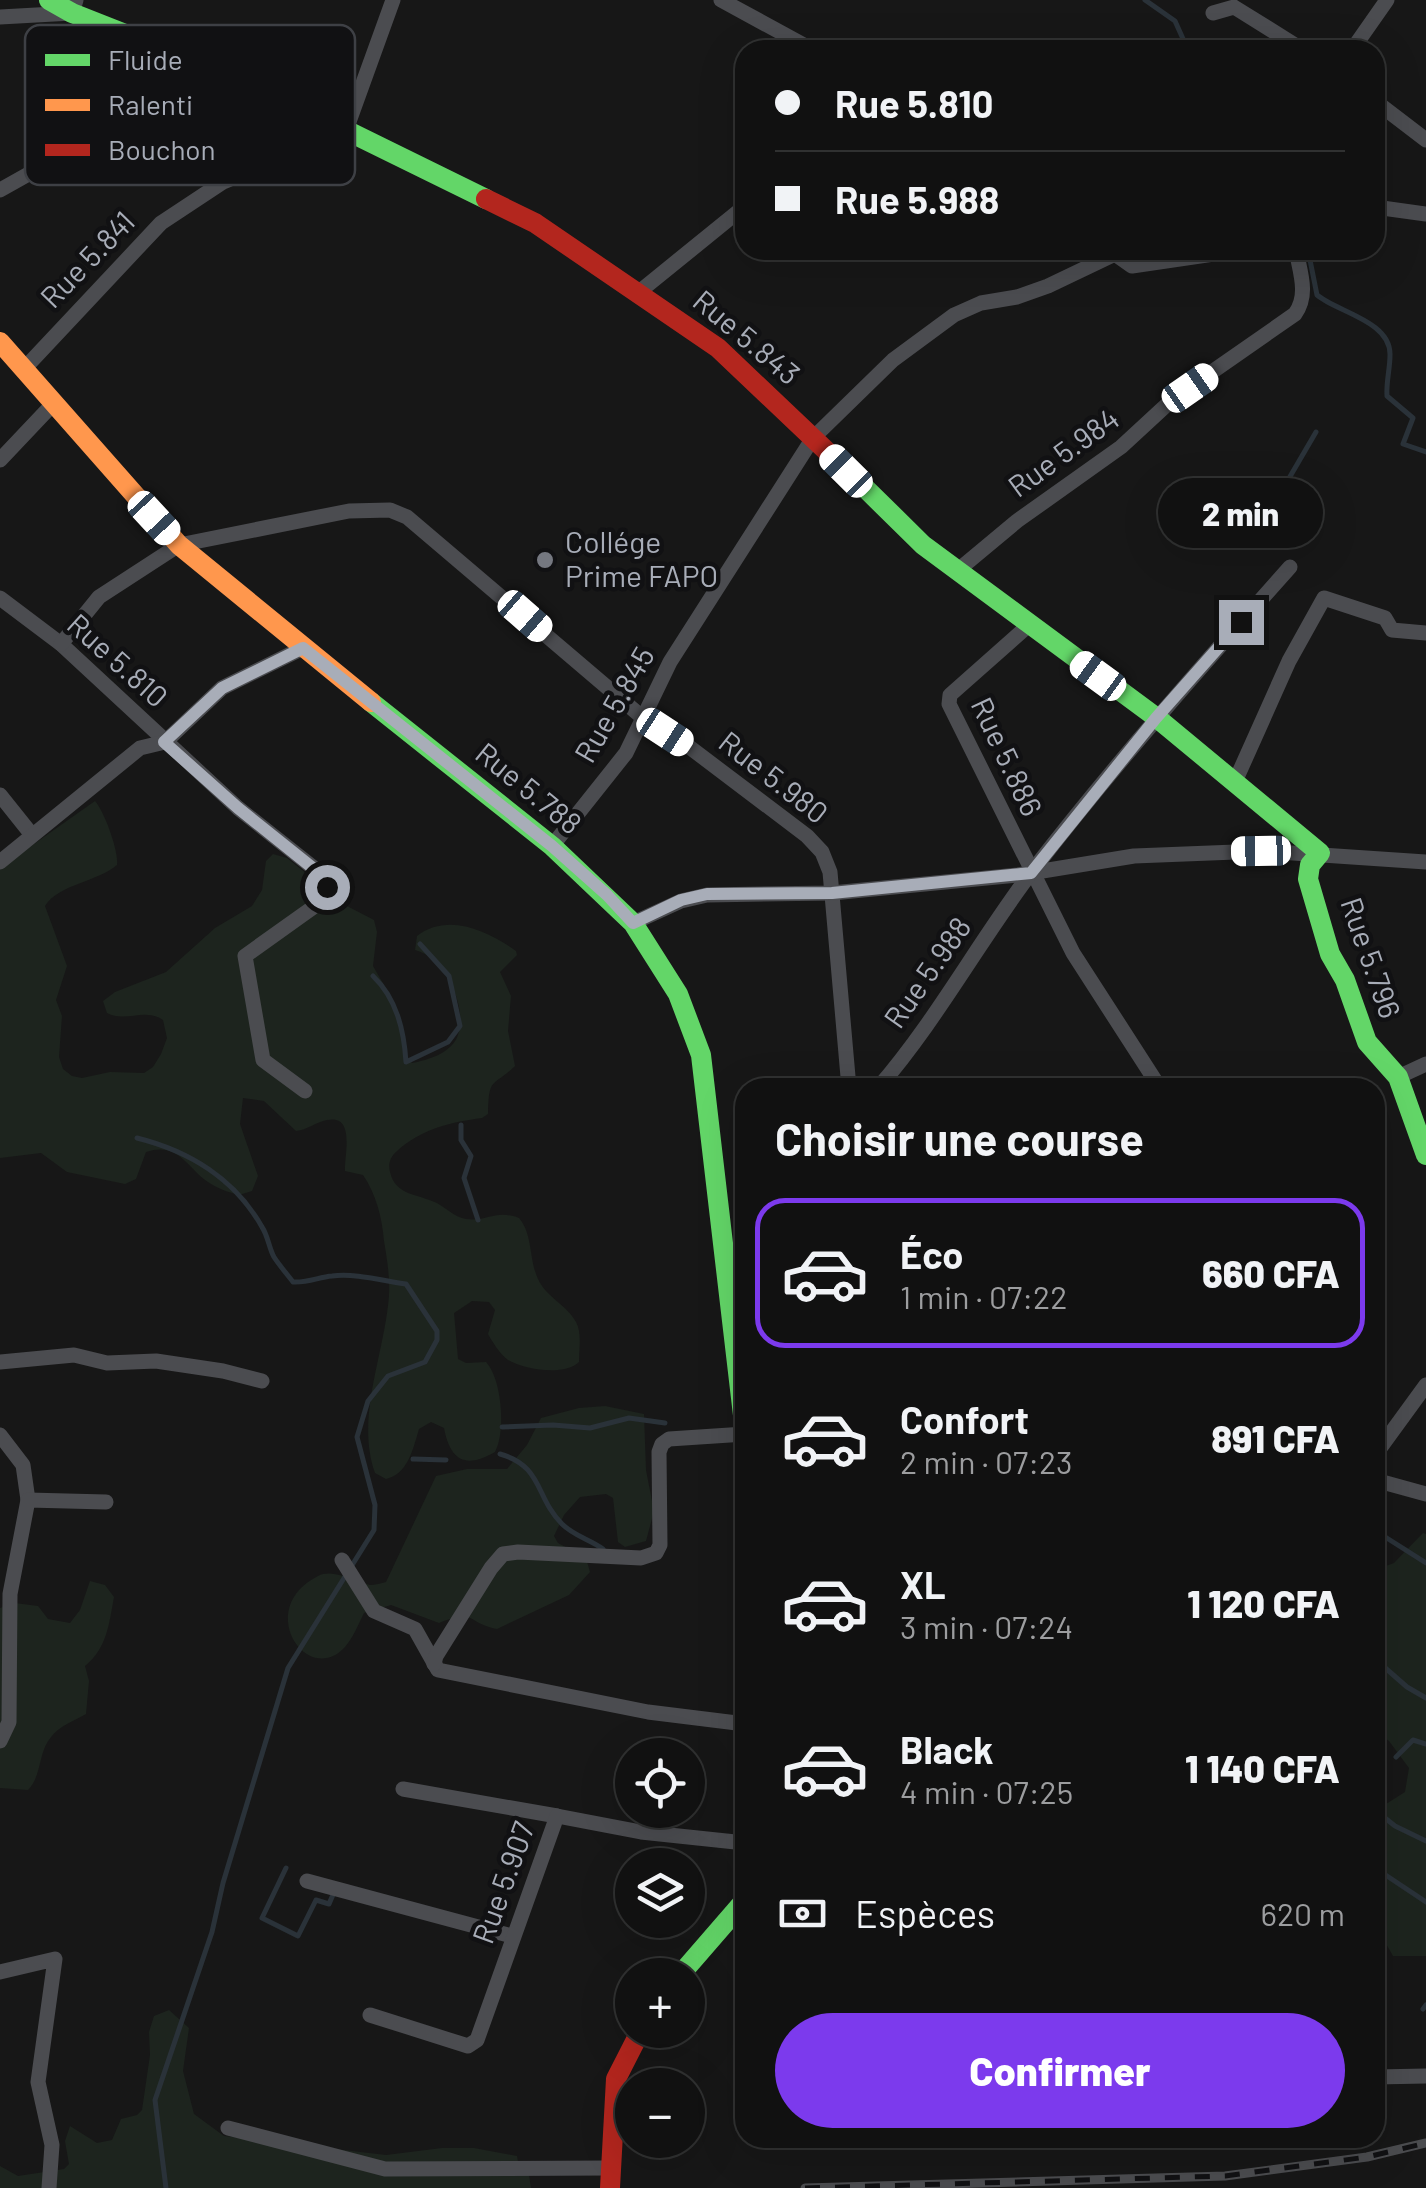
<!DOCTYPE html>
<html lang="fr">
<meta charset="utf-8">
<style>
:root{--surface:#111;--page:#1a1a1a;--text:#f1f3f6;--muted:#9c9d9f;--line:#303131;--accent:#7c3aed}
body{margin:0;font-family:Barlow,sans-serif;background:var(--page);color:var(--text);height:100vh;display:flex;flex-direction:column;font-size:38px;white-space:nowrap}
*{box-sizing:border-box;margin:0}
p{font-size:32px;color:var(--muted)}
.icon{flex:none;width:55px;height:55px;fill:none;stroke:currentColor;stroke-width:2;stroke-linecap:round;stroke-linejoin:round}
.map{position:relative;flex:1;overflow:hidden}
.side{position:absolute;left:735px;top:1078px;width:650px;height:1070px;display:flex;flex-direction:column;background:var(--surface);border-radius:30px;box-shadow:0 10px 40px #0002,0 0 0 2px var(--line)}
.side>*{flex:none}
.hud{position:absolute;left:735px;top:40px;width:650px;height:220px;border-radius:30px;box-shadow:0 10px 40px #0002,0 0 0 2px var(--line);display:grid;align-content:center;height:220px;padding:0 40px;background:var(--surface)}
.fabs{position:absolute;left:615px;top:1738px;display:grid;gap:20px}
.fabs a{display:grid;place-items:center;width:90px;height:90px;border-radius:50%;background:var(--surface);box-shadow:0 10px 40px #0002,0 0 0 2px var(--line);font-size:50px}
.end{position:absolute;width:45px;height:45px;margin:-22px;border:12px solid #a8adb8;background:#111;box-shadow:0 0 0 5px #111}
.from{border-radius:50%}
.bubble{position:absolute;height:70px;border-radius:35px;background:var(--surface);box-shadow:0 10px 40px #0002,0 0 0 2px var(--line);font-size:32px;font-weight:800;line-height:70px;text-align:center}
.car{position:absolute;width:30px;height:60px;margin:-30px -15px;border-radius:12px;box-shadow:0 0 8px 2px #0007;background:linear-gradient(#fff 24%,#345 0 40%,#fff 0 76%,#345 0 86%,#fff 0)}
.hud b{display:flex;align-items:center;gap:35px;height:95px;font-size:38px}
.hud b+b{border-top:2px solid var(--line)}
.hud i{width:25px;height:25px;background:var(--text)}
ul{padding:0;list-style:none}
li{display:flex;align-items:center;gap:30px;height:150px;margin:0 20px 15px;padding:0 20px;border:5px solid transparent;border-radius:30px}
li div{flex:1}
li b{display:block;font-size:38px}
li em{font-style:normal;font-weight:800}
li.current{border-color:var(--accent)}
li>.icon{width:90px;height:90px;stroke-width:1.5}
h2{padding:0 40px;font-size:45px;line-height:120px}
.pay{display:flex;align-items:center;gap:25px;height:110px;padding:0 40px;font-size:38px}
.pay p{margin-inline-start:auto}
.action{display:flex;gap:20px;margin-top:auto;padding:20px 40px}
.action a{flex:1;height:115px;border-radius:60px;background:var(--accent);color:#fff;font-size:40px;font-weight:800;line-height:115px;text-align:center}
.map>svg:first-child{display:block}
.green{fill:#1d241e}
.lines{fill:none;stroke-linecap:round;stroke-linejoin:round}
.stream{stroke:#2a3239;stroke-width:5}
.street{stroke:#4b4c50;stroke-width:15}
.fast{stroke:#63d668;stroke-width:20}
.slow{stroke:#ff974d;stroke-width:20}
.jam{stroke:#b3261e;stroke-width:20}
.rail-casing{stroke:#4b4c4f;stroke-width:9}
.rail{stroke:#111113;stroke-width:5;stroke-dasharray:15;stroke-linecap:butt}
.route{stroke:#a8adb8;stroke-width:12}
.poi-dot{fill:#757880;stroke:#111113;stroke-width:4}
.labels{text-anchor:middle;stroke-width:9;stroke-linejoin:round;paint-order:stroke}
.street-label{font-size:30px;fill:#a8adb8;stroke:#111113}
.poi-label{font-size:30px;fill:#a8adb8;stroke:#111113;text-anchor:start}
.key{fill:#111113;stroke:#3e4045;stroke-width:2.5}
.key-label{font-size:28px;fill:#a8adb8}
</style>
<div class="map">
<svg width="1426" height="2188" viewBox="0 0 1426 2188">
<rect width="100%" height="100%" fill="#171717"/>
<g class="green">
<path d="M95,801c9,10 24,50 22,64 -20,17 -58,19 -72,41l22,60 -11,34 6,16 -3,41 4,12 9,7 10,2 28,-6 34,1 9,-6 8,-13 6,-16 -4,-18c-18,-13 -37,3 -56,-7l-4,-12 12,-9 51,-20 49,-44 37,-22 10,-16 4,-29 7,-7 14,4 60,48 27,14 3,12 -4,34 23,40 11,52 5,5c16,-3 40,-10 46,-28 10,-28 -13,-78 -43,-85l2,-14c31,-24 71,-5 99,15l1,4 -17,17 11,24 -3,35 7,35c-23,22 -26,10 -27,48l-6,4c-31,4 -61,11 -85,33 -7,6 -9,13 -7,21 5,22 25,22 42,29 12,4 21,16 34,18 21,3 30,-10 53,-1 14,16 10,42 19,61 8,18 29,26 38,43 6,11 3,27 3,40 -14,14 -54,8 -71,-2 -8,-6 -15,-17 -20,-26l7,-24 -6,-8 -17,-1 -18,12 4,46 8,4 20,-1c16,17 20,70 9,90 -31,18 -45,7 -51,-24l-13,-6 -12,7c-6,20 -11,45 -33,50l-11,-6c-20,-56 10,-120 14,-178 1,-18 -2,-36 -5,-54 -2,-24 -8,-47 -21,-66l-18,-4c-1,-15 11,-57 -18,-51 -11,2 -20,10 -31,11l-32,-30 -21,-3 -3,26 18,52 -6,15 -13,4c-16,-4 -32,-11 -43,-23 -15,-16 -26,-28 -50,-20l-10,27 -11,5 -58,-12 -26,-19 -41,5v-290z"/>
<path d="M605,1406l39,8 2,56 8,41 -8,30 -21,6 -7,-5 -5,-44 -7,-4 -26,3 -16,18 -10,21 4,7 28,15 4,14 -21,23 -72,34c-31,-6 -21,-21 -58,-6l-48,-18 -27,8c-5,10 -11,25 -19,34 -37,41 -92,-38 -27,-71 16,-8 36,6 52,9 5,0 11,-2 16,-3l50,-106 31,-7h40l20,-24 14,-27 38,-10z"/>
<path d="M1423,1533l3,1v422h-33l-18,-32v-113l30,-19 4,-24 -20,-27 -14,-11v-160l19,-7z"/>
<path d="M90,1581l15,4 9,12c-5,27 -7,51 -29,69l4,15 -3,33c-12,7 -27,12 -35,23 -13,15 -9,39 -23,53l-28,-2v-180l15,-5 23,3 10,13 22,4 10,-13z"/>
<path d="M169,2010l20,18 -6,43 11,43 30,22 162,19 56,-7h32l43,8 3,18 9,1 2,13h-531v-22l18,10 46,-7 5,-5 -4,-23 5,-15 27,17 15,-3 9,-21 16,-4 5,-5 8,-55 -1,-23 5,-16z"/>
</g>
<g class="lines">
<g class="stream">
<path d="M1145,0l30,21 13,29"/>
<path d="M1308,250l9,45c20,17 74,26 73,60 0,14 -4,27 -3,41l26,22 -10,26 23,8"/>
<path d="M1256,519l32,-39 28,-48"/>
<path d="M373,976c24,23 31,55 33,86l42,-20 12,-16 -11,-50 -29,-32"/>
<path d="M461,1125v15l10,16 -7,22 14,42"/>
<path d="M137,1138c52,13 98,41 125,89 6,9 7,21 12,30 5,8 13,17 19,25 15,1 26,-5 39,-6 24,-3 51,5 74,8l31,47v9l-12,22 -37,14 -20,25 -11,36 18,68 -1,25 -86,138 -65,215 -11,49 -57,168 11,88"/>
<path d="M502,1427l51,-2 37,3 39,-10 36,5"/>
<path d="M500,1454c43,12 35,43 62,70 12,12 27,15 41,25"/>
<path d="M413,1459l33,1"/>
<path d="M1382,1535l44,28"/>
<path d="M1375,1659l32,28 19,11"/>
<path d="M1396,1757l17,-17 13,4"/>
<path d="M1375,1810l20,16 31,15"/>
<path d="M286,1868l-24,50 36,18 18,-36 13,4 6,-14"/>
<path d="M1375,1868l51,34"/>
<path d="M1423,2009l3,-4"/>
</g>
<g class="street">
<path d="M721,0l92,50"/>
<path d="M1213,13l21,-6 69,43"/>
<path d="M0,17l72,-4 4,-13"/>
<path d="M1352,50l35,-50"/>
<path d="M1375,101l51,39"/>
<path d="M0,190l66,-37 91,-107"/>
<path d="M1375,207l51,7"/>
<path d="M1115,254l17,12 109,-16"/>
<path d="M639,292l106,-86"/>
<path d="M23,370l138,-147 62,-41 123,-52 47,-130"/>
<path d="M0,460l53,-56"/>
<path d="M957,571l60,-50 104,-74 52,-48 122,-85c14,-19 5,-42 1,-64"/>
<path d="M0,598l61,46 177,164 87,69v17l-10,12 -70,50 18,104 42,31"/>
<path d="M1029,625l-79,70 -1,9 124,249 87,135"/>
<path d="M61,644l38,-47 80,-52 170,-34 41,-1 17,7 235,200 46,29 119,90 15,16 8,20 19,216"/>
<path d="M1234,784l55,-123 35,-63 61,20 7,12 34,3"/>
<path d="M0,795l32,40"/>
<path d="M552,846l74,-93 44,-91 143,-224 80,-78 61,-45 27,-12 36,-6 31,-11 67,-32 -2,-4"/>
<path d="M0,862l140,-114 25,-6 57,-54 81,-40"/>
<path d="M633,923l48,-22 26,-6 125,-2 186,-18 116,-19 127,-5 165,11"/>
<path d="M1398,1077l28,-13"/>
<path d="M878,1088c59,-68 101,-147 155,-218 81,-105 169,-204 257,-303"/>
<path d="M725,1264l20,-23"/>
<path d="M0,1362l74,-7 33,8 49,-2 67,10 39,10"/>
<path d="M0,1435l23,30 5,35"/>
<path d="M1375,1455l51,-70"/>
<path d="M1375,1480l51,14"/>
<path d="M342,1560l32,51 41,18 23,41 210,42 97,12"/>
<path d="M434,1664l2,-8 55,-88 12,-14 15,-2 123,6 15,-5 4,-8 -1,-93 3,-8 7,-5 76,-5"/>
<path d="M0,1741l9,-19 1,-128 18,-94 78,2"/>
<path d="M403,1789l154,27"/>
<path d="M307,1881l205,55"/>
<path d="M0,1972l55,-13 -17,123 14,63 -3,43"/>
<path d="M370,2015l98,31 9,-6 80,-224 84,16 104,11"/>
<path d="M1375,2077l51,-1"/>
<path d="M228,2128l157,41 224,-1"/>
</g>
<g class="fast">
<path d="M49,0l23,13 180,71 234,115"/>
<path d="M856,479l67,66 234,173 163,135 -10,12 -2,14 22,75 15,26 22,62 31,35 28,78"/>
<path d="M371,702l181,144 81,77 45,71 23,61 44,377"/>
<path d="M680,1975l65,-75"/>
</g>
<path class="slow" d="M0,342l179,203 192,157"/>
<g class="jam">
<path d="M486,199l49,24 183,125 138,131"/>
<path d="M610,2188l6,-109 25,-49"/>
</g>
<g class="rail-casing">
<path id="rail" d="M805,2188l420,-12 142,-19 59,-14"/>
</g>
<use href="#rail" class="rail"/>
</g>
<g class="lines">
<path class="route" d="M327,887l-3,-10 -86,-69 -74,-66 58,-54 81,-40 249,198 55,49 26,28 48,-23 26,-6 125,-1 199,-20 125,-155 85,-96"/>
</g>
<circle class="poi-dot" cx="545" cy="560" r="10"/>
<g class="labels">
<g class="street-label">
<text transform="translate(88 260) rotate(-46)" y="10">Rue 5.841</text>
<text transform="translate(746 338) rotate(40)" y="10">Rue 5.843</text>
<text transform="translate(1064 453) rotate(-36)" y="10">Rue 5.984</text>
<text transform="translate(117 661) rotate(42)" y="10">Rue 5.810</text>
<text transform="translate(615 705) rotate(-60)" y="10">Rue 5.845</text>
<text transform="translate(1006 757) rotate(65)" y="10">Rue 5.886</text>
<text transform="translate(773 778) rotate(38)" y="10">Rue 5.980</text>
<text transform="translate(528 789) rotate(39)" y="10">Rue 5.788</text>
<text transform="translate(1370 958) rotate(71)" y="10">Rue 5.796</text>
<text transform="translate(928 973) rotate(-55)" y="10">Rue 5.988</text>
<text transform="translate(504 1883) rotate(-70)" y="10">Rue 5.907</text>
</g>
<g class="poi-label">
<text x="565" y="553">Collége<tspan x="565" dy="34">Prime FAPO</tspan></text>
</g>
</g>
<rect x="25" y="25" width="330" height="160" rx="15" class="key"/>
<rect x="45" y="54" width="45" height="12" fill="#63d668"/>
<rect x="45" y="99" width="45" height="12" fill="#ff974d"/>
<rect x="45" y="144" width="45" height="12" fill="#b3261e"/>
<g class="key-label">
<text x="108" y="70">Fluide</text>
<text x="108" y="115">Ralenti</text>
<text x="108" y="160">Bouchon</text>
</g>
</svg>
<div class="fabs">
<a><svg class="icon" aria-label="locate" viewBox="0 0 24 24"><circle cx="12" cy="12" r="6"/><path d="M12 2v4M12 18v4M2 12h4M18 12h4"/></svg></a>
<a><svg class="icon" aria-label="layers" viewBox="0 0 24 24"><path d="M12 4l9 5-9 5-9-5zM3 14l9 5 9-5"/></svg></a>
<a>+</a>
<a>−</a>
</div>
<i class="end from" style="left:327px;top:887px"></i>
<i class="end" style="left:1241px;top:622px"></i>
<div class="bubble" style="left:1158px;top:478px;width:165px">2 min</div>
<i class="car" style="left:1190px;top:388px;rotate:55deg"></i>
<i class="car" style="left:846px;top:471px;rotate:315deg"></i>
<i class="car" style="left:154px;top:518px;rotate:137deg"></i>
<i class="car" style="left:525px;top:616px;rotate:131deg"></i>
<i class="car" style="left:1098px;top:676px;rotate:306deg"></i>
<i class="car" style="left:665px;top:732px;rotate:123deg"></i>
<i class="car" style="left:1261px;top:851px;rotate:269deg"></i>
<div class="hud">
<b><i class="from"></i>Rue 5.810</b>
<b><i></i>Rue 5.988</b>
</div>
<section class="side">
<h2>Choisir une course</h2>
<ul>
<li class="current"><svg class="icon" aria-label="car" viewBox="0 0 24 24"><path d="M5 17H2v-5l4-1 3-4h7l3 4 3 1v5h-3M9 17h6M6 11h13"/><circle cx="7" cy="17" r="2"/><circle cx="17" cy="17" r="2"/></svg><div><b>Éco</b><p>1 min · 07:22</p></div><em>660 CFA</em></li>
<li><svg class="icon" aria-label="car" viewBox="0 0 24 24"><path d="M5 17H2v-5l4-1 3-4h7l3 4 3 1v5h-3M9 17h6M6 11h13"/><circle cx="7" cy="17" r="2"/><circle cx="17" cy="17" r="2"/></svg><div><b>Confort</b><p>2 min · 07:23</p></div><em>891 CFA</em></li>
<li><svg class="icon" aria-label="car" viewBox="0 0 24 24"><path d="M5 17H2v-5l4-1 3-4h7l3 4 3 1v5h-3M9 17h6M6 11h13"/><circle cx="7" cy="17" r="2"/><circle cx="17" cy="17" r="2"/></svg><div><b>XL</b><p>3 min · 07:24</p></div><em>1 120 CFA</em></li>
<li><svg class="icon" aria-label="car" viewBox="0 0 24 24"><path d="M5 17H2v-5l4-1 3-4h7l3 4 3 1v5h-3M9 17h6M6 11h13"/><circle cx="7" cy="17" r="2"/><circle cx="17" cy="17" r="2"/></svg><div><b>Black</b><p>4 min · 07:25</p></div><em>1 140 CFA</em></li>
</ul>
<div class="pay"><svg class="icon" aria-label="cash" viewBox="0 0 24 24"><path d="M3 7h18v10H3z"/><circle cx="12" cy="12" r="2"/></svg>Espèces<p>620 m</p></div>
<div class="action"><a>Confirmer</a></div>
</section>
</div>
